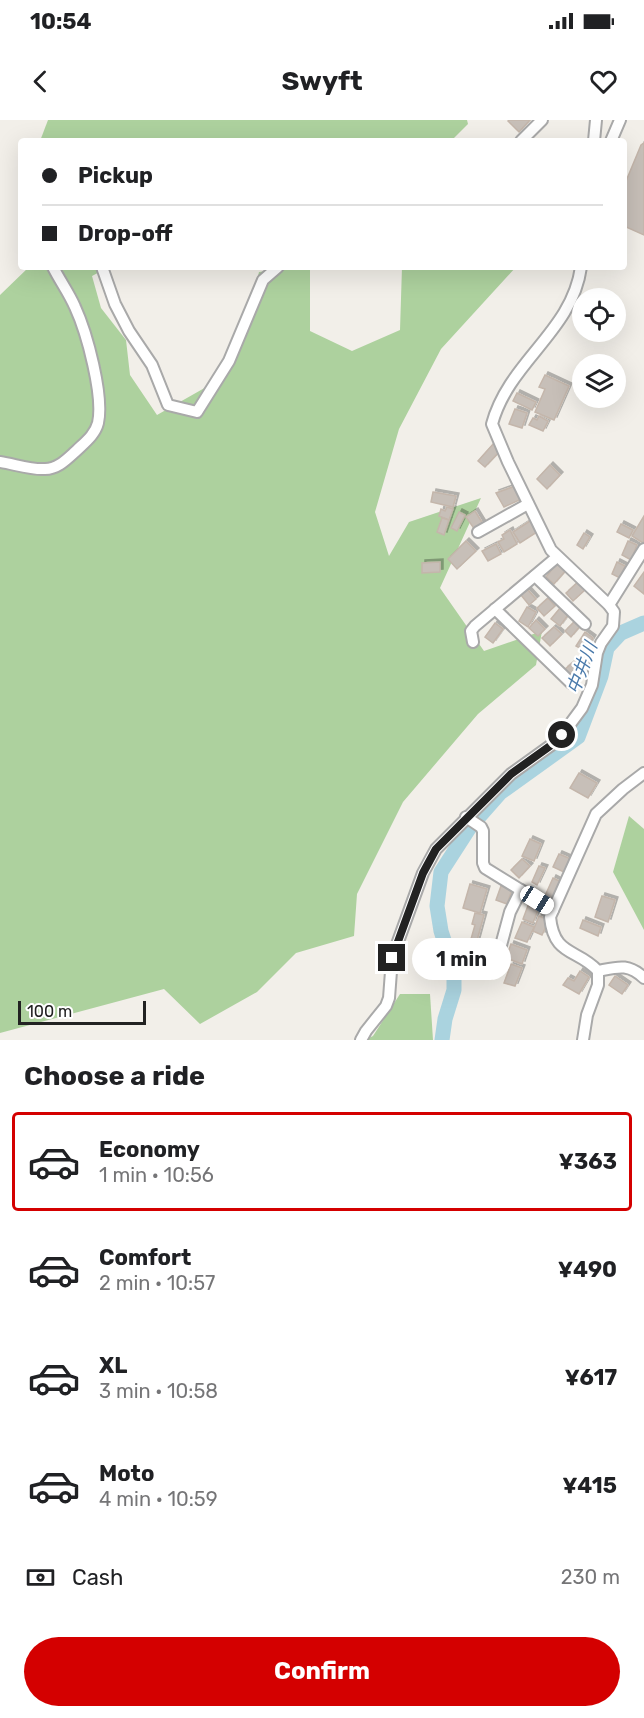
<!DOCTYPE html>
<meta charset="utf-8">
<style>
:root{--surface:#fff;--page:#f2f2f2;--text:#202124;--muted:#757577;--line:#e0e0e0;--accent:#d40000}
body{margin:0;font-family:Rubik,"Noto Sans JP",sans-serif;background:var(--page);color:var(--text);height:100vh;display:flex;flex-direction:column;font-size:22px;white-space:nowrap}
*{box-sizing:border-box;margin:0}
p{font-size:20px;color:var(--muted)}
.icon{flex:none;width:33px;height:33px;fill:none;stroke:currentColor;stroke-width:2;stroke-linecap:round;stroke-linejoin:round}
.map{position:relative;height:920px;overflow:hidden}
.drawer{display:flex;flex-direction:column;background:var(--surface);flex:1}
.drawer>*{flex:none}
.top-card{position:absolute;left:18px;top:18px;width:609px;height:132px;border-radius:6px;box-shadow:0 6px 24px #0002;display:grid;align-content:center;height:132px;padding:0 24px;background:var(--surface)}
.controls{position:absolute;left:572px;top:168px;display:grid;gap:12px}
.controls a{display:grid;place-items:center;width:54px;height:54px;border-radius:50%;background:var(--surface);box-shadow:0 6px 24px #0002;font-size:30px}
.scale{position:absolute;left:18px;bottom:15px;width:128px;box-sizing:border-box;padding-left:6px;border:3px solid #222;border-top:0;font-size:16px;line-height:21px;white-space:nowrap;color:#222;-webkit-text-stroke:4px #fff;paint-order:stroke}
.end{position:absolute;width:27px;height:27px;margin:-14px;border:8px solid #222;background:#fff;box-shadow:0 0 0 3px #fff}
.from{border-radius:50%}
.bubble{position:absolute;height:42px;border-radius:21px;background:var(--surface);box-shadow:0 6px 24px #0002;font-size:20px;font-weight:700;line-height:42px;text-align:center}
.car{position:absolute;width:18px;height:36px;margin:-18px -9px;border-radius:8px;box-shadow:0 0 4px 2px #0007;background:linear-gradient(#fff 24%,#345 0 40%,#fff 0 76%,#345 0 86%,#fff 0)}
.top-card b{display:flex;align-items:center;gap:21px;height:57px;font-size:22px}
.top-card b+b{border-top:2px solid var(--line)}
.top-card i{width:15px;height:15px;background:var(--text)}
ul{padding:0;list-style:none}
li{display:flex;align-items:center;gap:18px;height:99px;margin:0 12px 9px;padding:0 12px;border:3px solid transparent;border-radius:6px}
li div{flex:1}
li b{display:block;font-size:22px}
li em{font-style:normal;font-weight:700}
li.on{border-color:var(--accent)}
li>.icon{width:54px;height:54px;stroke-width:1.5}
h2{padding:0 24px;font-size:27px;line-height:72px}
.pay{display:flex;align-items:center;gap:15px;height:66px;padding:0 24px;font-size:22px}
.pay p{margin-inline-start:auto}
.button{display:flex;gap:12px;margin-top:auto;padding:12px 24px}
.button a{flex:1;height:69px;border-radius:36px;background:var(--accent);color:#fff;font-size:24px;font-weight:700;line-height:69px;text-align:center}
.status{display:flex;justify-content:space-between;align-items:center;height:42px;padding:0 30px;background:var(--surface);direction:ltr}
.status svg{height:16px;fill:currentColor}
header{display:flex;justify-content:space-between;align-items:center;height:78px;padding:0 24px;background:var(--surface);font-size:27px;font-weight:700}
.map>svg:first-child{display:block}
.forest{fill:#add19e}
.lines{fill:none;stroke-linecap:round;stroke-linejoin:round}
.river{stroke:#aad3df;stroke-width:15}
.building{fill:#c7bfb8;stroke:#c4b6ab;stroke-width:1.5;filter:url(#shadow)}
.street-casing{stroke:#a9a9a9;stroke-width:14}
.street{stroke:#fff;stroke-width:10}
.route{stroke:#222;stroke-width:8}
.labels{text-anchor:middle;stroke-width:4.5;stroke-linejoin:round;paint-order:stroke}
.water-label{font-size:18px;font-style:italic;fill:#4a7aab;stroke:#fff}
</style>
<div class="status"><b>10:54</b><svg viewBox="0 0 49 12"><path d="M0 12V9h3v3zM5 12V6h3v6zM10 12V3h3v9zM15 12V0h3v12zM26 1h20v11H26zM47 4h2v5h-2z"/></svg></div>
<header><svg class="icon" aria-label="back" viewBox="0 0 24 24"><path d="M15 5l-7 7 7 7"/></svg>Swyft<svg class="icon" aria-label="heart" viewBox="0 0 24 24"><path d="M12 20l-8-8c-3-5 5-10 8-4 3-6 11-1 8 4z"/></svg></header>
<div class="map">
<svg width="644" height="920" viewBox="0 0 644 920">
<defs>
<filter id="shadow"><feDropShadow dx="3" dy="-3" stdDeviation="0" flood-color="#0004"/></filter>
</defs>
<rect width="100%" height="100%" fill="#f2efe9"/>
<g class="forest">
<path d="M48,0h419l1,4 -17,17h-411z"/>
<path d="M29,147h80l-17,9 9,32 25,32 4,35 27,40 51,-29 36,-55 15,-59 36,-5 15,3v61l42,20 48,-21 2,-63h114l-75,82 -42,80 -24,83 14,44 20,-34 72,-24 -41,90 44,63 58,-20 -6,34 -58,49 -75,88 -46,92 -3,42 -58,17 -39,39 -57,32 -36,-35 -164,44v-738z"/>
<path d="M629,696l15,13v101l-31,-58z"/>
<path d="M400,874h30l3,46h-68l8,-4z"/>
</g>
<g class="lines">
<path class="river" d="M442,920l3,-21 9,-29v-19l-13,-40 -4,-25 4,-34 29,-45 30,-34 78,-56 23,-61 6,-28 14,-15 23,-10"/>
</g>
<g class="building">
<path d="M509,0h21l-11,12 -11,-11z"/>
<path d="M644,23v92l-20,-9v-40l17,-41z"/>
<path d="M545,255l24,11 -15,34 -19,-8 10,-23 -6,-2z"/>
<path d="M517,273l19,9 -4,8 -19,-9z"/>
<path d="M515,289l12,4 -5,15 -13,-4z"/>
<path d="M539,296l9,5 -5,10 -14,-6 4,-7 4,2z"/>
<path d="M494,323l7,7 -16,17 -7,-6z"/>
<path d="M550,345l10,10 -13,14 -10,-10z"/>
<path d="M518,365l6,13 -20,9 -8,-14z"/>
<path d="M433,372l23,4 -3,11 -22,-5z"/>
<path d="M447,387l6,2 -4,11 -10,-4 2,-7 4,2z"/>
<path d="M475,391l8,13 -8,6 -9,-13z"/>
<path d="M459,392l6,3 -8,16 -6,-3z"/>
<path d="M644,396v25l-1,2 -11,-7z"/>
<path d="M442,398l7,2 -5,15 -7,-3z"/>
<path d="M530,401l7,11 -17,11 -7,-11z"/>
<path d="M621,404l12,6 -4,8 -12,-6z"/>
<path d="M510,410l7,14 -13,8 -6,-10 6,-3 -2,-4z"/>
<path d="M584,413l6,4 -7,12 -6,-4z"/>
<path d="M466,421l10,10 -19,18 -9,-10z"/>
<path d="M628,421l9,4 -6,15 -9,-5z"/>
<path d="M496,424l5,10 -13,7 -6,-10z"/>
<path d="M440,442v10l-18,1v-10z"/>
<path d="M558,442l9,7 -13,15 -8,-7z"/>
<path d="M617,442l8,4 -5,12 -8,-4z"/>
<path d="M644,452v22l-10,-8z"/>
<path d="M579,461l7,8 -13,12 -7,-8z"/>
<path d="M527,469l9,10 -7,6 -8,-10z"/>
<path d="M548,478l7,8 -11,10 -7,-8z"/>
<path d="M527,487l9,5 -8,15 -9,-6z"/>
<path d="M560,488l8,7 -8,11 -9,-7z"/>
<path d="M536,500l9,9 -7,7 -9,-8z"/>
<path d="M576,500l5,5 -10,12 -6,-6z"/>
<path d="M495,503l8,6 -10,14 -8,-6z"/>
<path d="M554,507l8,7 -12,12 -8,-8z"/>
<path d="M585,512l8,6 -8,13 -9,-5z"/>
<path d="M576,540l6,7 -11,9 -6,-7z"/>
<path d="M579,653l18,10 -9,15 -18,-10z"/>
<path d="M530,719l11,5 -7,17 -12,-5z"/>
<path d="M559,734l12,5 -7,13 -11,-5z"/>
<path d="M522,739l8,7 -11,12 -8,-8z"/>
<path d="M539,746l6,2 -8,17 -5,-3z"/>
<path d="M553,758l8,4 -8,18 -8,-4z"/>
<path d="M470,764l17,5 -7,24 -17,-5z"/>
<path d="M501,766l11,4 -5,14 -11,-4z"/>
<path d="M602,776l13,4 -7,22 -13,-5z"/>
<path d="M529,783l10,4 -6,16 -10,-4z"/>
<path d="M475,793l9,2 -11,40 -6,-2 8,-28 -3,-1z"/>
<path d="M539,796l10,4 -7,15 -9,-4z"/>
<path d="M583,800l18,7 -3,9 -18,-8z"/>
<path d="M522,802l12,5 -7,15 -12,-4z"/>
<path d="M511,824l16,6 -5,14 -16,-6z"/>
<path d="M511,844l11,4 -7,18 -11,-3z"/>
<path d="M483,845l12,4 -3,10 -12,-4z"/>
<path d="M580,851l9,6 -10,17 -16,-9 5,-7 6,3z"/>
<path d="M615,856l13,9 -6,9 -13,-9z"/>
</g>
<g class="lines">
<g class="street-casing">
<g id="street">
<path d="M521,21l21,-21"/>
<path d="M594,21l2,-21"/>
<path d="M611,21l9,-21"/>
<path d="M102,147l13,37 14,27 23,34 16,40 29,7 32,-51 34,-81 15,-13"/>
<path d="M0,342c14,2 31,8 45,7 13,0 22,-10 31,-18 8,-8 19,-16 22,-28 6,-27 -11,-90 -23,-116 -6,-14 -15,-26 -22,-40"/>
<path d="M478,412l50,-28"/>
<path d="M535,456l50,48"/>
<path d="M609,485l35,-56"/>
<path d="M495,489l76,74"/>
<path d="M473,522l-2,-11 4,-5 82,-69"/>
<path d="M466,697l15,10 2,4v32l2,5 68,42"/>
<path d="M497,840l13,-48 11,-22"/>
<path d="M598,851c20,-4 30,-8 46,7"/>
<path d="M361,920l5,-9 20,-25 3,-8 3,-40 31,-85 13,-24 75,-75 39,-28 12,-11 20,-27 10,-23 5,-32 4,-10 12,-17 1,-14 -5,-7 -58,-55 -43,-88 -16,-38c17,-63 80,-92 89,-157"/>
<path d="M583,920l4,-25 11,-30v-14c-21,-23 -44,-14 -48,-54l46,-103 27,-25 21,-16"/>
</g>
</g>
<use href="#street" class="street"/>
</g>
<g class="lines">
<path class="route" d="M392,838l31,-85 13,-24 75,-75 39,-28 12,-11"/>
</g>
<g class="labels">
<g class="water-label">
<text transform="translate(582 548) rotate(-69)" y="6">中井川</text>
</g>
</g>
</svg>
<div class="controls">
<a><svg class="icon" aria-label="locate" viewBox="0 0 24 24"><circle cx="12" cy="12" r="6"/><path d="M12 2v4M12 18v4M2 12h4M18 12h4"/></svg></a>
<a><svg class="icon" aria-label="layers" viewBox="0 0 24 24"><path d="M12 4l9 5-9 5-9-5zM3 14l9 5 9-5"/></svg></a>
</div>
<div class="scale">100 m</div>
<i class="end from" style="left:562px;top:615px"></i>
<i class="end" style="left:392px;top:838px"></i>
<div class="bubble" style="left:412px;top:818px;width:99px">1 min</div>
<i class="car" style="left:537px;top:780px;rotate:122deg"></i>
<div class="top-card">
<b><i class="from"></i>Pickup</b>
<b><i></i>Drop-off</b>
</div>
</div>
<section class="drawer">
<h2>Choose a ride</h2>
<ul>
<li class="on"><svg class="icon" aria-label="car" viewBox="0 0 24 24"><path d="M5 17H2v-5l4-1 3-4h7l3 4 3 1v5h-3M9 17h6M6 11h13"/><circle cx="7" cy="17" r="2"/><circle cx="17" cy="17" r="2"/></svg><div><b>Economy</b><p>1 min · 10:56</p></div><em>¥363</em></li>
<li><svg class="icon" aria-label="car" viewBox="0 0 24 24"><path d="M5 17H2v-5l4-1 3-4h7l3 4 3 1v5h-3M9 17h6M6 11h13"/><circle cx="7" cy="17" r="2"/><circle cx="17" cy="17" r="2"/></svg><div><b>Comfort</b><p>2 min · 10:57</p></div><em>¥490</em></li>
<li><svg class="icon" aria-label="car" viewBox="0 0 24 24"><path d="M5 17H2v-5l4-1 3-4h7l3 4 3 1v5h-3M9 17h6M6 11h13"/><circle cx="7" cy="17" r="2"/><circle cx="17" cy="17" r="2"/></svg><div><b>XL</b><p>3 min · 10:58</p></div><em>¥617</em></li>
<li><svg class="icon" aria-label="car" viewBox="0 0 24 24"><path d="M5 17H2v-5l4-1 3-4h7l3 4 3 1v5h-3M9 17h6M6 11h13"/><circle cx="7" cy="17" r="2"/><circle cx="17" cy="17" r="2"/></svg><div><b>Moto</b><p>4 min · 10:59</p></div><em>¥415</em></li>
</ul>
<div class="pay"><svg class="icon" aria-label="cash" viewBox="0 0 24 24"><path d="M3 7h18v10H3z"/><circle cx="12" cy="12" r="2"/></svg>Cash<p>230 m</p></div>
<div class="button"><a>Confirm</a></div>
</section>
